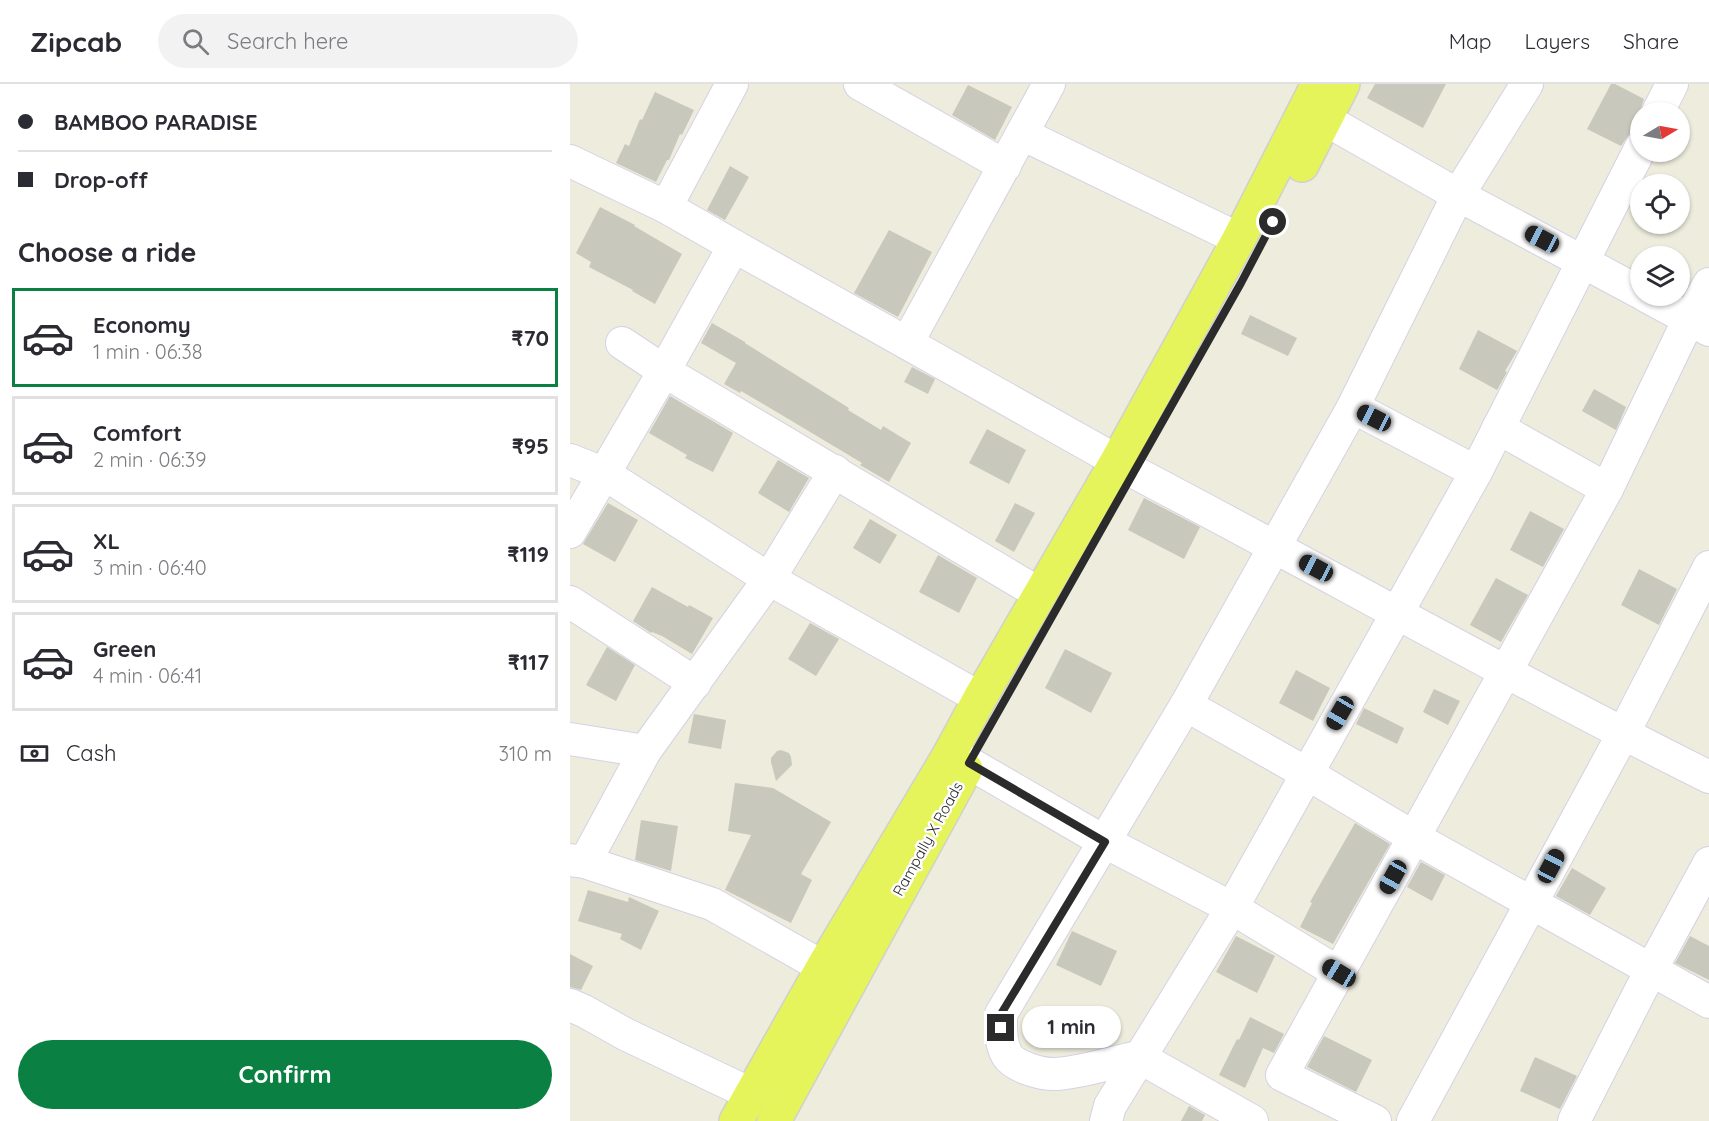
<!DOCTYPE html>
<meta charset="utf-8">
<style>
:root{--surface:#fff;--page:#f2f2f3;--text:#2b2b33;--muted:#7c7c81;--line:#e1e1e2;--accent:#0b8043}
body{margin:0;font-family:Quicksand,sans-serif;background:var(--page);color:var(--text);height:100vh;display:flex;flex-direction:column;font-size:22px;white-space:nowrap}
*{box-sizing:border-box;margin:0}
p{font-size:20px;color:var(--muted)}
.icon{flex:none;width:33px;height:33px;fill:none;stroke:currentColor;stroke-width:2;stroke-linecap:round;stroke-linejoin:round}
.map{position:relative;flex:1;overflow:hidden}
.sheet{display:flex;flex-direction:column;background:var(--surface);width:570px}
.sheet>*{flex:none}
.banner{display:grid;align-content:center;height:132px;padding:0 18px;background:var(--surface)}
.needle{width:39px;rotate:80deg}
.buttons{position:absolute;left:1060px;top:18px;display:grid;gap:12px}
.buttons a{display:grid;place-items:center;width:60px;height:60px;border-radius:50%;background:var(--surface);box-shadow:0 2px 4px #0004;font-size:30px}
.end{position:absolute;width:27px;height:27px;margin:-14px;border:8px solid #2b2b2b;background:#fff;box-shadow:0 0 0 3px #fff}
.from{border-radius:50%}
.bubble{position:absolute;height:42px;border-radius:21px;background:var(--surface);box-shadow:0 2px 4px #0004;font-size:20px;font-weight:700;line-height:42px;text-align:center}
.car{position:absolute;width:18px;height:36px;margin:-18px -9px;border-radius:8px;box-shadow:0 0 4px 2px #0007;background:linear-gradient(#222 24%,#8ab4d8 0 40%,#222 0 76%,#8ab4d8 0 86%,#222 0)}
.banner b{display:flex;align-items:center;gap:21px;height:57px;font-size:22px}
.banner b+b{border-top:2px solid var(--line)}
.banner i{width:15px;height:15px;background:var(--text)}
ul{padding:0;list-style:none}
li{display:flex;align-items:center;gap:18px;height:99px;margin:0 12px 9px;padding:0 6px;border:3px solid var(--line);border-radius:0px}
li div{flex:1}
li b{display:block;font-size:22px}
li em{font-style:normal;font-weight:700}
li.active{border-color:var(--accent)}
li>.icon{width:54px;height:54px;stroke-width:1.5}
h2{padding:0 18px;font-size:27px;line-height:72px}
.pay{display:flex;align-items:center;gap:15px;height:66px;padding:0 18px;font-size:22px}
.pay p{margin-inline-start:auto}
.action{display:flex;gap:12px;margin-top:auto;padding:12px 18px}
.action a{flex:1;height:69px;border-radius:36px;background:var(--accent);color:#fff;font-size:24px;font-weight:700;line-height:69px;text-align:center}
header{display:flex;align-items:center;gap:36px;box-sizing:border-box;height:84px;padding:0 30px;background:var(--surface);border-bottom:2px solid var(--line)}
header strong{font-size:28px}
nav{display:flex;gap:33px;margin-inline-start:auto;font-size:21px}
.search{width:420px;height:54px;background:var(--page);display:flex;align-items:center;gap:15px;box-sizing:border-box;padding:0 21px;border-radius:33px;color:var(--muted);font-size:22px}
main{display:flex;flex:1;min-height:0}
.map>svg:first-child{display:block}
.building{fill:#c9c8bc}
.lines{fill:none;stroke-linecap:round;stroke-linejoin:round}
.minor-casing{stroke:#d5d2e4;stroke-width:34}
.major-casing{stroke:#d0d0d0;stroke-width:36}
.minor{stroke:#fff;stroke-width:32}
.major{stroke:#e5f45b;stroke-width:33}
.route{stroke:#2b2b2b;stroke-width:8}
.labels{text-anchor:middle;stroke-width:5;stroke-linejoin:round;paint-order:stroke}
.street-label{font-size:15px;fill:#2b2b2b;stroke:#fff}
</style>
<header>
<strong>Zipcab</strong>
<div class="search"><svg class="icon" aria-label="search" viewBox="0 0 24 24"><circle cx="10" cy="10" r="6"/><path d="M15 15l6 6"/></svg>Search here</div>
<nav><a>Map</a><a>Layers</a><a>Share</a></nav>
</header>
<main>
<section class="sheet">
<div class="banner">
<b><i class="from"></i>BAMBOO PARADISE</b>
<b><i></i>Drop-off</b>
</div>
<h2>Choose a ride</h2>
<ul>
<li class="active"><svg class="icon" aria-label="car" viewBox="0 0 24 24"><path d="M5 17H2v-5l4-1 3-4h7l3 4 3 1v5h-3M9 17h6M6 11h13"/><circle cx="7" cy="17" r="2"/><circle cx="17" cy="17" r="2"/></svg><div><b>Economy</b><p>1 min · 06:38</p></div><em>₹70</em></li>
<li><svg class="icon" aria-label="car" viewBox="0 0 24 24"><path d="M5 17H2v-5l4-1 3-4h7l3 4 3 1v5h-3M9 17h6M6 11h13"/><circle cx="7" cy="17" r="2"/><circle cx="17" cy="17" r="2"/></svg><div><b>Comfort</b><p>2 min · 06:39</p></div><em>₹95</em></li>
<li><svg class="icon" aria-label="car" viewBox="0 0 24 24"><path d="M5 17H2v-5l4-1 3-4h7l3 4 3 1v5h-3M9 17h6M6 11h13"/><circle cx="7" cy="17" r="2"/><circle cx="17" cy="17" r="2"/></svg><div><b>XL</b><p>3 min · 06:40</p></div><em>₹119</em></li>
<li><svg class="icon" aria-label="car" viewBox="0 0 24 24"><path d="M5 17H2v-5l4-1 3-4h7l3 4 3 1v5h-3M9 17h6M6 11h13"/><circle cx="7" cy="17" r="2"/><circle cx="17" cy="17" r="2"/></svg><div><b>Green</b><p>4 min · 06:41</p></div><em>₹117</em></li>
</ul>
<div class="pay"><svg class="icon" aria-label="cash" viewBox="0 0 24 24"><path d="M3 7h18v10H3z"/><circle cx="12" cy="12" r="2"/></svg>Cash<p>310 m</p></div>
<div class="action"><a>Confirm</a></div>
</section>
<div class="map">
<svg width="1139" height="1037" viewBox="0 0 1139 1037">
<rect width="100%" height="100%" fill="#edecdd"/>
<g class="building">
<path d="M805,0h71l-23,44 -56,-30z"/>
<path d="M1041,0h4l29,15 -4,13 1,17 -10,3 -10,14 -34,-17z"/>
<path d="M398,1l44,22 -17,33 -43,-25z"/>
<path d="M85,8l39,18 -12,25 -2,-1 -11,26h-2l-11,22 -40,-19 9,-19 4,2 11,-27 2,1z"/>
<path d="M160,82l19,11 -24,43 -18,-10z"/>
<path d="M30,123l35,18 -1,1 48,28 -27,50 -23,-13 1,-1 -44,-23 2,-5 -15,-9z"/>
<path d="M319,146l43,22 -34,65 -44,-24z"/>
<path d="M680,231l47,23 -9,18 -47,-22z"/>
<path d="M142,239l33,19v1l104,65 -1,2 33,20 2,-4 28,17 -22,39 -29,-17 2,-2 -87,-52 -34,-20 -1,2 -16,-9 12,-21 -35,-20z"/>
<path d="M908,246l39,21 -12,20 2,1 -10,18 -38,-21z"/>
<path d="M342,283l23,12 -7,15 -24,-12z"/>
<path d="M1024,305l32,18 -10,23 -34,-19z"/>
<path d="M100,312l63,37 -20,39 -28,-14 2,-3 -38,-22z"/>
<path d="M417,345l39,21 -17,34 -40,-21z"/>
<path d="M208,376l31,18 -20,34 -31,-19z"/>
<path d="M574,414l56,29 -16,32 -56,-29z"/>
<path d="M38,419l30,17 -23,42 -32,-18z"/>
<path d="M445,419l20,10 -21,39 -19,-11z"/>
<path d="M960,427l34,18 -21,38 -33,-17z"/>
<path d="M300,435l27,16 -17,29 -27,-16z"/>
<path d="M368,471l39,23 -18,35 -40,-21z"/>
<path d="M1069,485l38,20 -18,36 -38,-20z"/>
<path d="M926,494l32,17 -27,47 -31,-17z"/>
<path d="M82,503l36,20 1,-2 24,13 -21,36 -30,-18 -10,-4 -1,1 -18,-12z"/>
<path d="M240,539l29,16 -23,37 -28,-17z"/>
<path d="M37,563l28,18 -19,36 -30,-16z"/>
<path d="M495,565l47,24 -21,40 -46,-25z"/>
<path d="M726,586l34,18 -17,33 -34,-18z"/>
<path d="M864,605l26,12 -12,24 -25,-13z"/>
<path d="M794,624l40,20 -7,16 -41,-20z"/>
<path d="M124,630l32,6 -5,29 -33,-6z"/>
<path d="M211,666l8,3 2,4 1,8 -16,16 -5,-19v-4l6,-7z"/>
<path d="M165,699l38,5 58,34 -30,52 11,6 -21,43 -66,-33 26,-55 -23,-4z"/>
<path d="M71,736l37,6 -7,45 -36,-11z"/>
<path d="M785,739l35,21 -57,100 -33,-17 12,-24 -2,-1z"/>
<path d="M851,778l24,13 -13,26 -25,-14z"/>
<path d="M1002,784l34,20 -16,27 -34,-19z"/>
<path d="M18,806l40,12 1,-5 30,14 -18,39 -21,-11 2,-5 -44,-13z"/>
<path d="M502,847l45,20 -16,35 -45,-21z"/>
<path d="M666,852l39,20 -18,37 -41,-21z"/>
<path d="M1120,852l19,10v34l-34,-17z"/>
<path d="M0,870l23,12 -12,24 -11,-3z"/>
<path d="M680,933l34,17 -10,19 -11,-5 -18,40 -26,-13 18,-36 2,1z"/>
<path d="M754,952l48,24 -16,32 -49,-25z"/>
<path d="M965,973l42,19 -17,33 -40,-18z"/>
<path d="M619,1022l16,9 -3,6h-21z"/>
</g>
<g class="lines">
<g class="minor-casing">
<g id="minor">
<path d="M290,0l145,82"/>
<path d="M1088,28l14,-28"/>
<path d="M756,36l132,75 183,98"/>
<path d="M452,50l217,105"/>
<path d="M0,77l96,46 68,39 383,215"/>
<path d="M96,123l66,-123"/>
<path d="M1076,212l63,34"/>
<path d="M52,259l42,28 376,223"/>
<path d="M337,259l142,-259"/>
<path d="M783,323l123,65"/>
<path d="M928,344l109,61"/>
<path d="M0,376l33,13 166,106 211,119"/>
<path d="M564,388c192,101 381,208 575,305"/>
<path d="M0,448l94,-161 70,-125"/>
<path d="M0,518l125,81"/>
<path d="M616,621l120,68 109,65 294,164"/>
<path d="M0,655l75,12"/>
<path d="M399,679l136,79 127,66 107,65"/>
<path d="M0,776l15,2 127,42 111,63"/>
<path d="M15,778l60,-111 124,-172 66,-108"/>
<path d="M0,921l14,6 41,23 126,60"/>
<path d="M536,1037l4,-15 122,-198 244,-436 165,-325"/>
<path d="M682,1037l-113,-64c-27,5 -54,15 -82,17 -14,1 -43,-7 -50,-19 -7,-13 -6,-26 -6,-41l185,-309 167,-298 105,-212 69,-111"/>
<path d="M805,1037l-93,-46 325,-586 82,-170 20,-35"/>
<path d="M843,1037l210,-387 86,-167"/>
<path d="M1004,1037l77,-151 58,-107"/>
</g>
</g>
<g class="major-casing">
<g id="major">
<path d="M732,81l41,-81"/>
<path d="M166,1037l87,-154 125,-210 32,-59 137,-237 122,-222 79,-155"/>
<path d="M204,1037l192,-352"/>
</g>
</g>
<use href="#minor" class="minor"/>
<use href="#major" class="major"/>
</g>
<g class="lines">
<path class="route" d="M431,944v-14l104,-172 -136,-79 272,-480 32,-61"/>
</g>
<g class="labels">
<g class="street-label">
<text transform="translate(358 755) rotate(-61)" y="5">Rampally X Roads</text>
</g>
</g>
</svg>
<div class="buttons">
<a><svg class="needle" viewBox="-14 -14 28 28"><path d="M0-13l5 13h-10z" fill="#e53935"/><path d="M0 13l5-13h-10z" fill="#7c7c81"/></svg></a>
<a><svg class="icon" aria-label="locate" viewBox="0 0 24 24"><circle cx="12" cy="12" r="6"/><path d="M12 2v4M12 18v4M2 12h4M18 12h4"/></svg></a>
<a><svg class="icon" aria-label="layers" viewBox="0 0 24 24"><path d="M12 4l9 5-9 5-9-5zM3 14l9 5 9-5"/></svg></a>
</div>
<i class="end from" style="left:703px;top:138px"></i>
<i class="end" style="left:431px;top:944px"></i>
<div class="bubble" style="left:452px;top:922px;width:99px">1 min</div>
<i class="car" style="left:972px;top:155px;rotate:298deg"></i>
<i class="car" style="left:804px;top:334px;rotate:297deg"></i>
<i class="car" style="left:746px;top:484px;rotate:298deg"></i>
<i class="car" style="left:770px;top:629px;rotate:210deg"></i>
<i class="car" style="left:981px;top:782px;rotate:28deg"></i>
<i class="car" style="left:823px;top:793px;rotate:209deg"></i>
<i class="car" style="left:769px;top:889px;rotate:301deg"></i>
</div>
</main>
